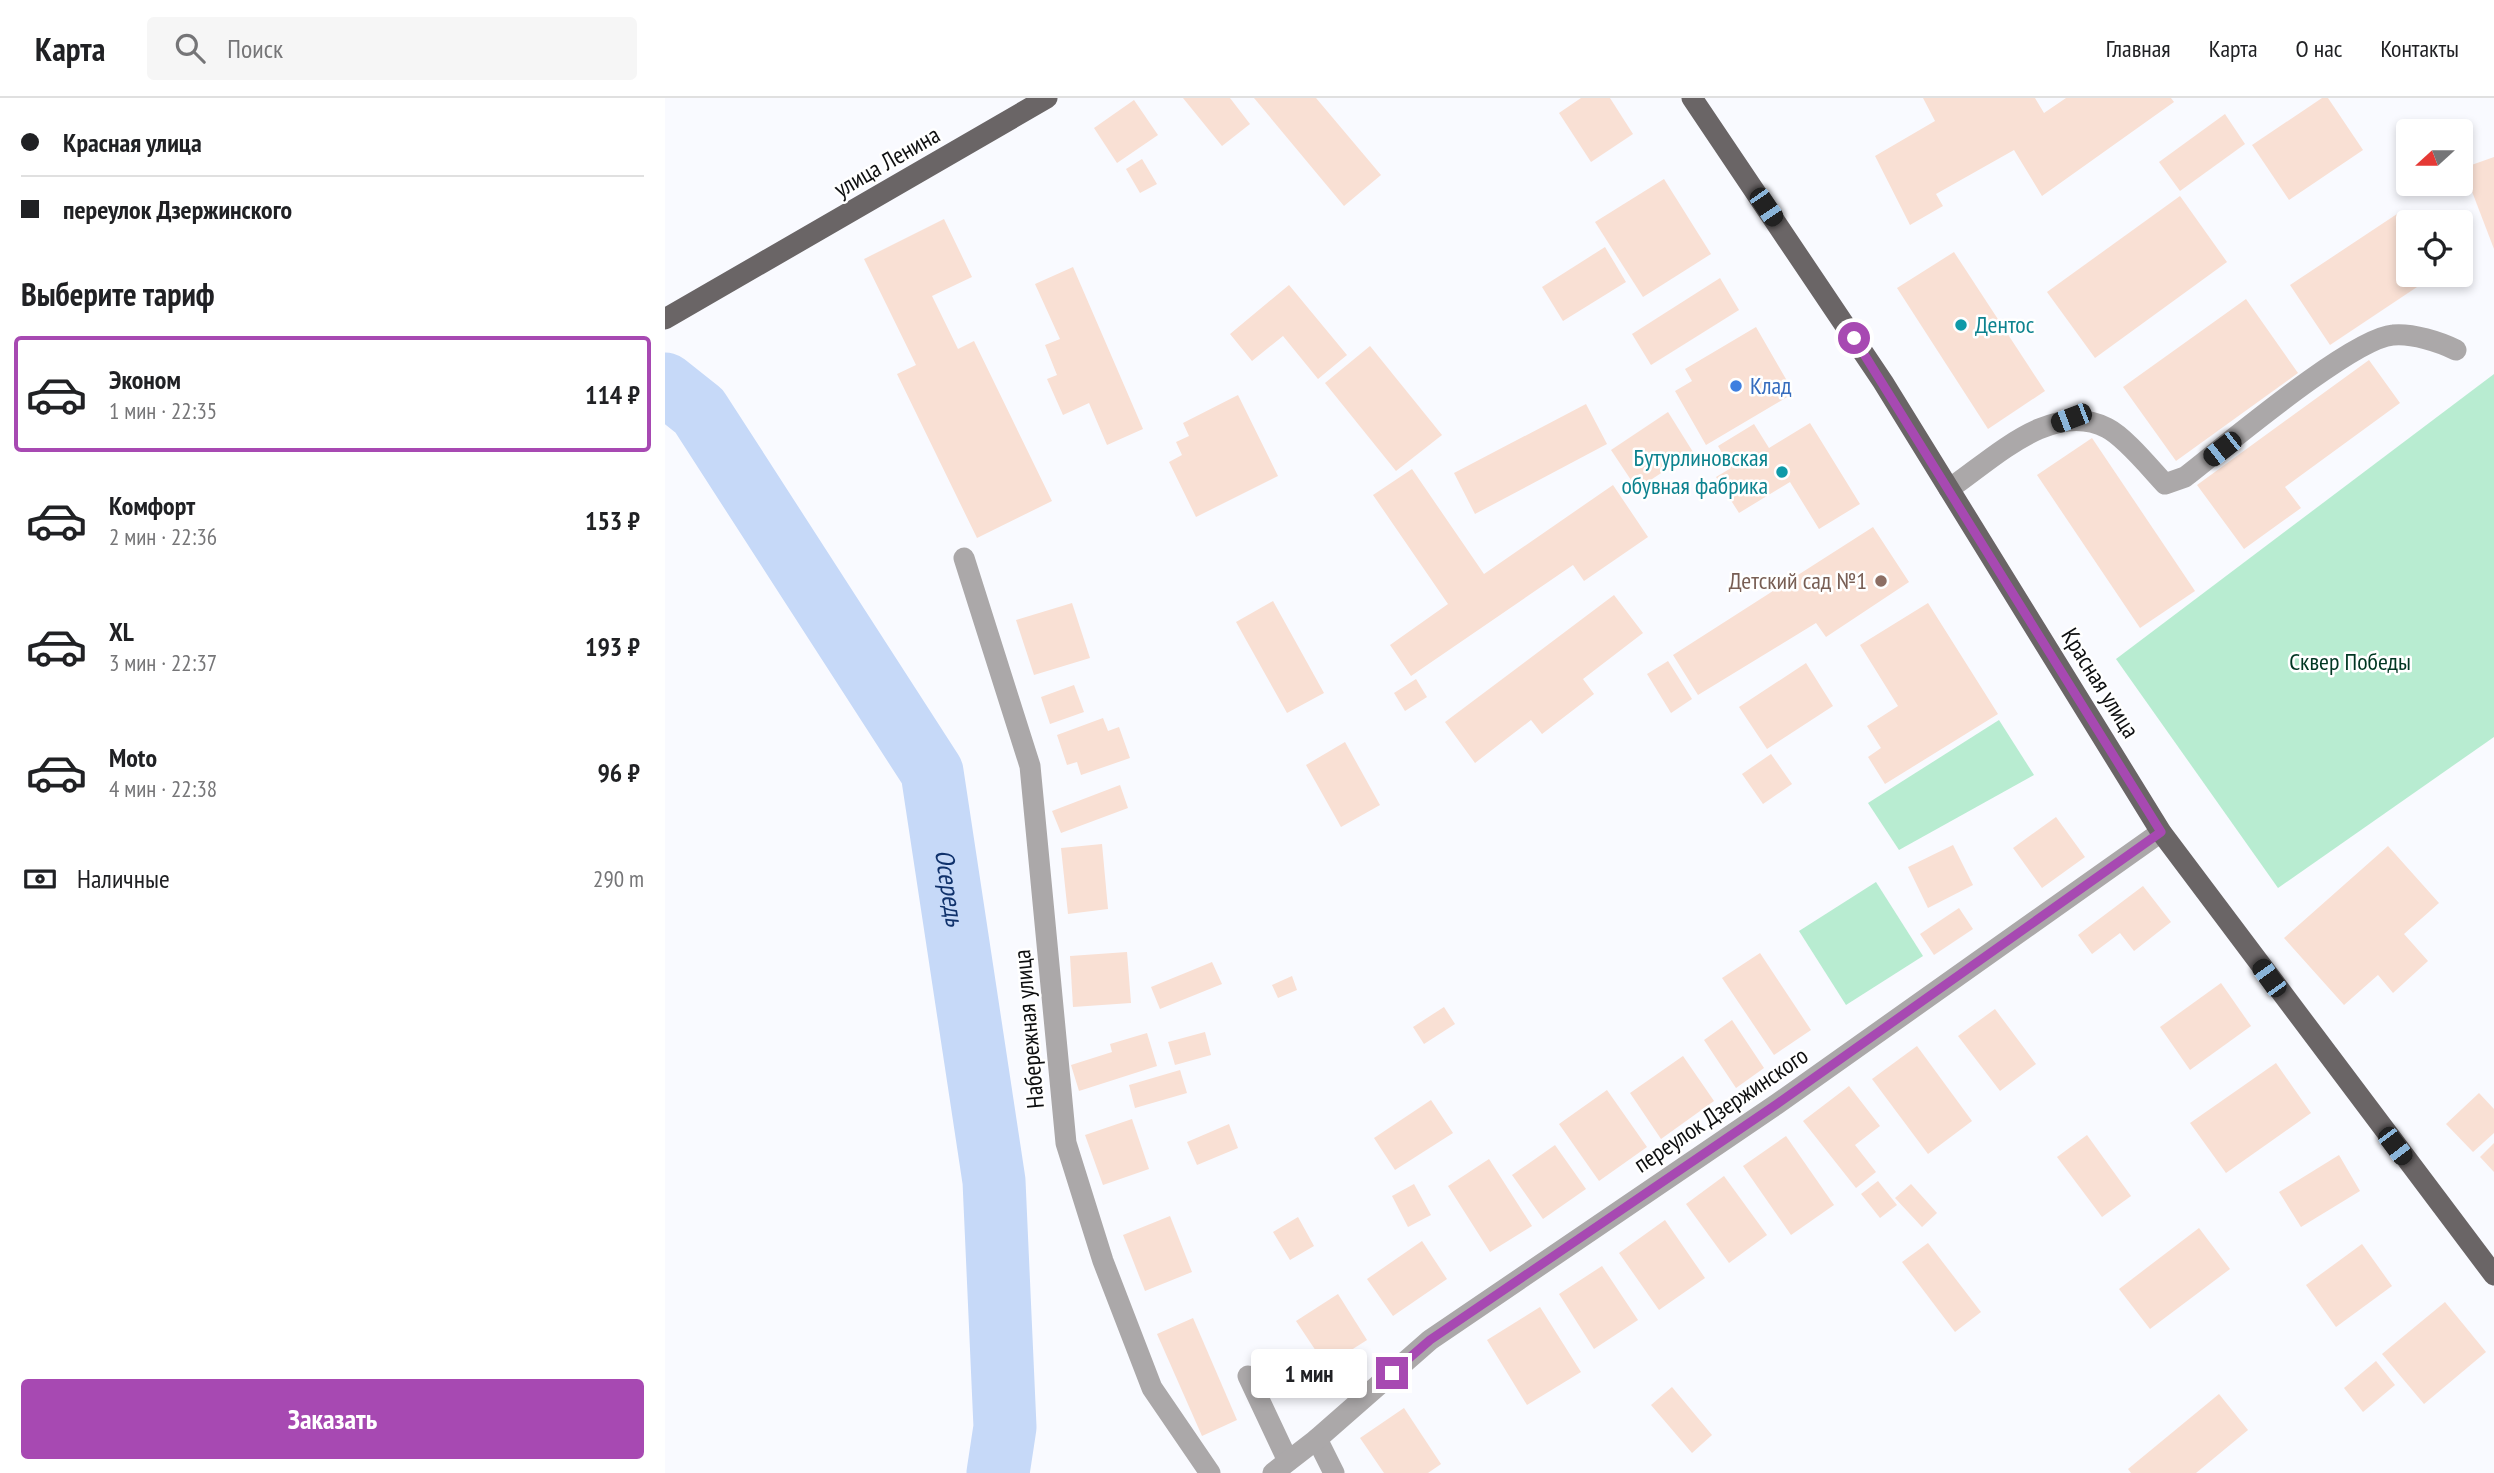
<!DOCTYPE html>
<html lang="ru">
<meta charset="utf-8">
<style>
:root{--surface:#fff;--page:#f6f6f6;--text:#202124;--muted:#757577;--line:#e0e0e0;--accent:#a749b2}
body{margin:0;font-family:"PT Sans Narrow",sans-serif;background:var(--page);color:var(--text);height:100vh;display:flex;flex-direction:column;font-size:26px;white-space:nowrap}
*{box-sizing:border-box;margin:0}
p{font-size:23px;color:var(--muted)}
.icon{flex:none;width:38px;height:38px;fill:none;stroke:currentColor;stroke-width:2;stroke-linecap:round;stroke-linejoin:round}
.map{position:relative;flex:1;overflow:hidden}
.drawer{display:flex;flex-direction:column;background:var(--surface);width:665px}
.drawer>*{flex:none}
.banner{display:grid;align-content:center;height:154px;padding:0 21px;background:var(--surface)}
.needle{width:46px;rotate:249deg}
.fabs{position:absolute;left:1731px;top:21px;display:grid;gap:14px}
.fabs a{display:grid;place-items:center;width:77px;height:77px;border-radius:7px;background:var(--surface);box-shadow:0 4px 10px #0003;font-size:35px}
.end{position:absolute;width:32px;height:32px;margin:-16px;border:9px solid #a749b2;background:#fff;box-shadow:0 0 0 4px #fff}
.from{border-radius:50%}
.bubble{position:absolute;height:49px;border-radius:7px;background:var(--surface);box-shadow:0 4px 10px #0003;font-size:23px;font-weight:600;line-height:49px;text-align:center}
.car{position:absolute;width:21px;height:42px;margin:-21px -10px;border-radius:9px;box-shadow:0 0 5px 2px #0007;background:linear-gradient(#222 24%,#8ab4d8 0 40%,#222 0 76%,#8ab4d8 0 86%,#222 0)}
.banner b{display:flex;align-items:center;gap:24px;height:66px;font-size:26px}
.banner b+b{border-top:2px solid var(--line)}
.banner i{width:18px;height:18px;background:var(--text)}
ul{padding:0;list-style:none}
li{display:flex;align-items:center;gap:21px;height:116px;margin:0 14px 10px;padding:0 7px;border:4px solid transparent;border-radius:7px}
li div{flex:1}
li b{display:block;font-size:26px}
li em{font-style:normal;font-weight:600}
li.current{border-color:var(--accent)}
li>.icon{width:63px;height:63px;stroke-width:1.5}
h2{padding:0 21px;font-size:32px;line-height:84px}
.pay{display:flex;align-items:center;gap:18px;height:77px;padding:0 21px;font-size:26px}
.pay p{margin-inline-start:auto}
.cta{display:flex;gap:14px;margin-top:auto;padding:14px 21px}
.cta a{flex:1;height:80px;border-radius:7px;background:var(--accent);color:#fff;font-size:28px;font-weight:600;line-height:80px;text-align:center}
header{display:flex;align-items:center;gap:42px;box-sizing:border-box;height:98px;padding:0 35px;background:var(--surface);border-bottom:2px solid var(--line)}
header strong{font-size:33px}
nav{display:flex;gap:38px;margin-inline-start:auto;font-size:24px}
.search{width:490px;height:63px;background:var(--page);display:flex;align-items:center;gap:18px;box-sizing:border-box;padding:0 24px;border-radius:7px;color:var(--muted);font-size:26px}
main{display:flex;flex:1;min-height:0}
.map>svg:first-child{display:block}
.green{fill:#b8ecd1}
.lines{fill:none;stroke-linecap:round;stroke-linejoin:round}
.river{stroke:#c6d9f8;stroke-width:63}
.building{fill:#f9e0d4}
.minor{stroke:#aba8a9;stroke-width:21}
.primary{stroke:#6a6566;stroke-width:21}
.route{stroke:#a749b2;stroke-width:9}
.culture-dot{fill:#0f9aa8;stroke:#fff;stroke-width:2.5}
.shop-dot{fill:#3f7fe0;stroke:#fff;stroke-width:2.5}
.education-dot{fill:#8d6e63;stroke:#fff;stroke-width:2.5}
.labels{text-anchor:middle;stroke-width:5;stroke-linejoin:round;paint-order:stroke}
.street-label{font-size:24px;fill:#0e0f10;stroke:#fff}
.culture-label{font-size:24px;fill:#0d838f;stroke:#fff;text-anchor:start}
.shop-label{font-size:24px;fill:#366cbe;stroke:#fff;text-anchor:start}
.education-label{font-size:24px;fill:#785e54;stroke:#fff;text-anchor:end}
.park-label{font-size:24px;fill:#003622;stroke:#fff}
.water-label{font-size:26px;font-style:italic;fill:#10326c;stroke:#fff}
</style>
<header>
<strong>Карта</strong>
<div class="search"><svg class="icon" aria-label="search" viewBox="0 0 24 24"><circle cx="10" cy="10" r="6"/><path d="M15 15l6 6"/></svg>Поиск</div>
<nav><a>Главная</a><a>Карта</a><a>О нас</a><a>Контакты</a></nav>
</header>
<main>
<section class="drawer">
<div class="banner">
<b><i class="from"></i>Красная улица</b>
<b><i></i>переулок Дзержинского</b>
</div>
<h2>Выберите тариф</h2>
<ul>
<li class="current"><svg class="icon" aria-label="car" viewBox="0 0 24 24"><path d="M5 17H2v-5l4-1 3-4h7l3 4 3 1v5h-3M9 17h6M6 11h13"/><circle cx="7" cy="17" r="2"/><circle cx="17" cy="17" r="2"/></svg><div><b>Эконом</b><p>1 мин · 22:35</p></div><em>114 ₽</em></li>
<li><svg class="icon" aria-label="car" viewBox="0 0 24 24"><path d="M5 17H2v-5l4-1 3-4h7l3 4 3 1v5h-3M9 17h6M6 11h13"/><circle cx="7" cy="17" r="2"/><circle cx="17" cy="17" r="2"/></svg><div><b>Комфорт</b><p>2 мин · 22:36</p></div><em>153 ₽</em></li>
<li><svg class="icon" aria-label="car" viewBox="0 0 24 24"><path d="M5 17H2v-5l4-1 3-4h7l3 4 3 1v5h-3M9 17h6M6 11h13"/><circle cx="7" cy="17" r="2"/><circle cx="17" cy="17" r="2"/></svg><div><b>XL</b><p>3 мин · 22:37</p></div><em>193 ₽</em></li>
<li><svg class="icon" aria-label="car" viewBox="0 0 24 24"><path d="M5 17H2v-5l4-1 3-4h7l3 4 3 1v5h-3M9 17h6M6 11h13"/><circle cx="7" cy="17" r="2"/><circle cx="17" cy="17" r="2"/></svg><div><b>Moto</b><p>4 мин · 22:38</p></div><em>96 ₽</em></li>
</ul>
<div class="pay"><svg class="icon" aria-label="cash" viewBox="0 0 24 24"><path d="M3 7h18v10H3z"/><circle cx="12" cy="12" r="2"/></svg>Наличные<p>290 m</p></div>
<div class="cta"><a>Заказать</a></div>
</section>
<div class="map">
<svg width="1829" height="1375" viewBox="0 0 1829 1375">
<rect width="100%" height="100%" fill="#f9faff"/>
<g class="green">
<path d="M1829,276v363l-216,151 -162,-229z"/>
<path d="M1334,622l35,55 -135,75 -31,-47z"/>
<path d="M1211,784l47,74 -77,49 -47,-74z"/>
</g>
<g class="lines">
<path class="river" id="s1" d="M0,286l34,27 233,361 62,409 11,246 -7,46"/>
</g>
<g class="building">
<path d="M518,0h47l20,26 -28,22z"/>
<path d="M589,0h62l65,77 -37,31z"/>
<path d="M916,0h29l23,36 -42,28 -32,-49z"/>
<path d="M1258,0h112l9,15 22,-15h105l3,4 -132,94 -28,-46 -78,44 7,12 -33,19 -35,-69 60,-35z"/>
<path d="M1657,0h6l35,52 -74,50 -37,-55z"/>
<path d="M469,2l24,35 -41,28 -23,-35z"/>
<path d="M1560,16l20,30 -65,47 -21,-29z"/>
<path d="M1829,59v92l-31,-81z"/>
<path d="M477,61l15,25 -17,9 -14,-24z"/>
<path d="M999,81l47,75 -68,43 -48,-75z"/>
<path d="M1515,98l47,66 -132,96 -48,-66z"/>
<path d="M1735,114l8,13v50h27l-105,70 -40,-60z"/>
<path d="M279,121l28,58 -40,19 26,53 16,-8 78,160 -75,37 -80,-164 19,-9 -52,-106z"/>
<path d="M940,149l21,35 -63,39 -21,-34z"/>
<path d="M1289,154l91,139 -57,38 -91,-141z"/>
<path d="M408,169l70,162 -36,16 -18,-42 -26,12 -16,-36 10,-4 -12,-30 15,-6 -25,-55z"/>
<path d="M1055,180l19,32 -88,55 -19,-31z"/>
<path d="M624,187l58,70 -29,24 -35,-43 -31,25 -22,-27z"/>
<path d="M1581,201l52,74 -122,88 -53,-74z"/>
<path d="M1091,229l38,66 -88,52 -31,-54 17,-10 -7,-12z"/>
<path d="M705,248l72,89 -46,36 -71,-88z"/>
<path d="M1704,262l31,43 -115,84 16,21 -57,41 -47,-64z"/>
<path d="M573,297l40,81 -82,41 -27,-55 13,-7 -6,-13 13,-6 -6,-13z"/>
<path d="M921,306l21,40 -132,70 -21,-41z"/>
<path d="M1003,314l25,40 -56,37 -26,-39z"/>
<path d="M1145,325l50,81 -41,25 -29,-47 -51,31 -23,-36 15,-9 -13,-22 36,-22 15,24z"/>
<path d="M1427,340l103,153 -55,37 -103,-153z"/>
<path d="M747,371l72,105 129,-89 35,52 -64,44 -11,-16 -162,111 -21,-31 58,-41 -75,-109z"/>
<path d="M1208,429l36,55 -83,55 -10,-14 -118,72 -25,-40z"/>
<path d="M949,497l29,38 -60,46 11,15 -52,40 -11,-14 -56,43 -30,-41z"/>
<path d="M608,503l51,92 -37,20 -51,-91z"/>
<path d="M407,505l18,55 -56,17 -18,-55z"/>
<path d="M1263,505l70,111 -113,70 -17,-27 13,-9 -14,-22 31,-20 -38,-61z"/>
<path d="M1003,563l24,38 -21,14 -24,-39z"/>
<path d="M1141,565l27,43 -66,43 -28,-42z"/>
<path d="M751,581l11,18 -22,14 -11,-18z"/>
<path d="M409,587l10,27 -34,12 -9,-27z"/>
<path d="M438,620l5,13 11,-4 11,31 -49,17 -4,-13 -10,3 -10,-30z"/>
<path d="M680,644l35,63 -39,22 -35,-62z"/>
<path d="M1106,656l21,30 -29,20 -21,-30z"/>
<path d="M455,687l8,23 -67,25 -9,-22z"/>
<path d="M1391,719l29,40 -43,31 -29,-40z"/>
<path d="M437,746l6,65 -40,5 -7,-66z"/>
<path d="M1288,747l20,40 -45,23 -20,-41z"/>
<path d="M1723,748l51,57 -35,31 24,27 -35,32 -15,-18 -34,30 -60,-67z"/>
<path d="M1478,788l28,36 -37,29 -14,-18 -28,21 -14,-19z"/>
<path d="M1294,810l14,21 -39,26 -14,-21z"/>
<path d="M462,854l4,51 -58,4 -3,-51z"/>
<path d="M1095,855l51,77 -37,25 -52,-77z"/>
<path d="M547,864l10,22 -62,25 -9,-22z"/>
<path d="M627,878l5,14 -19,8 -6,-13z"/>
<path d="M1556,885l30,43 -61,44 -30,-43z"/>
<path d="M779,909l11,17 -31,20 -11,-17z"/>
<path d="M1330,911l41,55 -36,27 -42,-55z"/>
<path d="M1067,922l32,48 -28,20 -32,-48z"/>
<path d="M540,934l6,23 -36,10 -7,-23z"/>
<path d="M482,935l10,33 -78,25 -8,-26 41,-13 -2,-8z"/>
<path d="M1252,948l55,75 -44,33 -56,-75z"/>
<path d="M1018,958l31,45 -53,38 -31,-46z"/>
<path d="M1611,965l35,50 -85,60 -36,-50z"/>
<path d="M515,972l7,23 -52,15 -6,-23z"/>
<path d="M1184,988l31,40 -25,19 21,27 -20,16 -53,-67z"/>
<path d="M942,992l40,57 -48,34 -40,-57z"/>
<path d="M1814,995l15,16v24l-21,19 -27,-28z"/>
<path d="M766,1002l22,33 -58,37 -21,-32z"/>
<path d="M467,1021l17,50 -46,16 -18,-50z"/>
<path d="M564,1026l9,24 -41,17 -10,-23z"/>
<path d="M1422,1037l44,61 -29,21 -45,-60z"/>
<path d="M1121,1038l48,69 -43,30 -48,-69z"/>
<path d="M1829,1045v29l-14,-15z"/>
<path d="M890,1047l31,44 -43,30 -31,-44z"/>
<path d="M1674,1057l21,36 -59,36 -22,-35z"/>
<path d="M824,1061l43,67 -42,26 -42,-66z"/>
<path d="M1059,1078l43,59 -38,28 -43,-59z"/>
<path d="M1213,1083l19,24 -17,13 -19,-24z"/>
<path d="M749,1086l17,31 -23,12 -16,-31z"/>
<path d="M1246,1086l26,29 -15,14 -27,-29z"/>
<path d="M505,1118l22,56 -47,19 -22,-56z"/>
<path d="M633,1119l16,29 -24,14 -17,-28z"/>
<path d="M1000,1122l40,58 -46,32 -40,-57z"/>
<path d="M1534,1130l31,41 -80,60 -31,-40z"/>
<path d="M757,1143l25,38 -54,37 -26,-37z"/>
<path d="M1263,1145l53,69 -26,20 -53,-70z"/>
<path d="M1697,1146l30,42 -56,41 -30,-42z"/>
<path d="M937,1168l36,54 -44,29 -35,-55z"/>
<path d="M673,1196l29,46 -41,26 -30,-45z"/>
<path d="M1780,1204l41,50 -62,52 -42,-50z"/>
<path d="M875,1209l41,65 -54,33 -40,-65z"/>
<path d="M528,1220l44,102 -35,16 -45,-102z"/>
<path d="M1711,1263l19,24 -32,27 -19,-24z"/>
<path d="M1007,1289l40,48 -20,18 -41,-48z"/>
<path d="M1554,1296l29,36 -52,43h-65l-3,-4z"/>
<path d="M739,1310l37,56 -13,9h-44l-24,-35z"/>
</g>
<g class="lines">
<g class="minor">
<path d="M1284,391c43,-29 103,-90 158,-61 18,9 43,40 58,56l20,-7c39,-30 167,-139 208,-142 19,-2 47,7 63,15"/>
<path d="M299,460l66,208 36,377 37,118 49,127 58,85"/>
<path d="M583,1278l40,85"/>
<path d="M652,1341l17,34"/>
<path d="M608,1375l44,-34 113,-99 347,-236 384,-272"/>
</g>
<g class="primary">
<path d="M1027,0l191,284 278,450 333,443"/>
<path d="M0,221l382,-221"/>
</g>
</g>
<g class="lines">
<path class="route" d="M727,1275l38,-33 347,-236 384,-272 -307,-494"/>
</g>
<g class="culture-dot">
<circle cx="1296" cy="227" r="7"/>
<circle cx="1117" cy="374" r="7"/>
</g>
<circle class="shop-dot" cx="1071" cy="288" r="7"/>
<circle class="education-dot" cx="1216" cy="483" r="7"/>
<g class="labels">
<g class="street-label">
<text transform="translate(222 64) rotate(-30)" y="8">улица Ленина</text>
<text transform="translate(1435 585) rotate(58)" y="8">Красная улица</text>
<text transform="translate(364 931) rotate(-95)" y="8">Набережная улица</text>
<text transform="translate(1056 1012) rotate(-34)" y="8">переулок Дзержинского</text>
</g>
<g class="culture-label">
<text x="1310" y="235">Дентос</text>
<text x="1103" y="368" text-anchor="end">Бутурлиновская<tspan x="1103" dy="28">обувная фабрика</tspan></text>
</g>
<g class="shop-label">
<text x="1085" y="296">Клад</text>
</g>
<g class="education-label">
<text x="1202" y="491">Детский сад №1</text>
</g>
<g class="park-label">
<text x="1685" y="572">Сквер Победы</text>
</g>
<g class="water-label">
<text dy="9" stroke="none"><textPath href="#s1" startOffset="590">Осередь</textPath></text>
</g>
</g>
</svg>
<div class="fabs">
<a><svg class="needle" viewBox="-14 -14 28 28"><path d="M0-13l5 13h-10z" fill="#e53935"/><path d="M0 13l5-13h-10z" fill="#757577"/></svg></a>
<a><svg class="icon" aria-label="locate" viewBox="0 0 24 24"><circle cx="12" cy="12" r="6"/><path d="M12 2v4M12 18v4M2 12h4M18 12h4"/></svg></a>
</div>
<i class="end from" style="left:1189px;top:240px"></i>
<i class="end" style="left:727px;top:1275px"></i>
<div class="bubble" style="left:586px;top:1251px;width:116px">1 мин</div>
<i class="car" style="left:1101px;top:109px;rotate:146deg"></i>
<i class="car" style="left:1406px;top:320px;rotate:249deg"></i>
<i class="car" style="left:1557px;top:351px;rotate:232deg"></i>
<i class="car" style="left:1604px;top:880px;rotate:324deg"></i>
<i class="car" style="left:1730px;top:1048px;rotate:143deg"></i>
</div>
</main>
